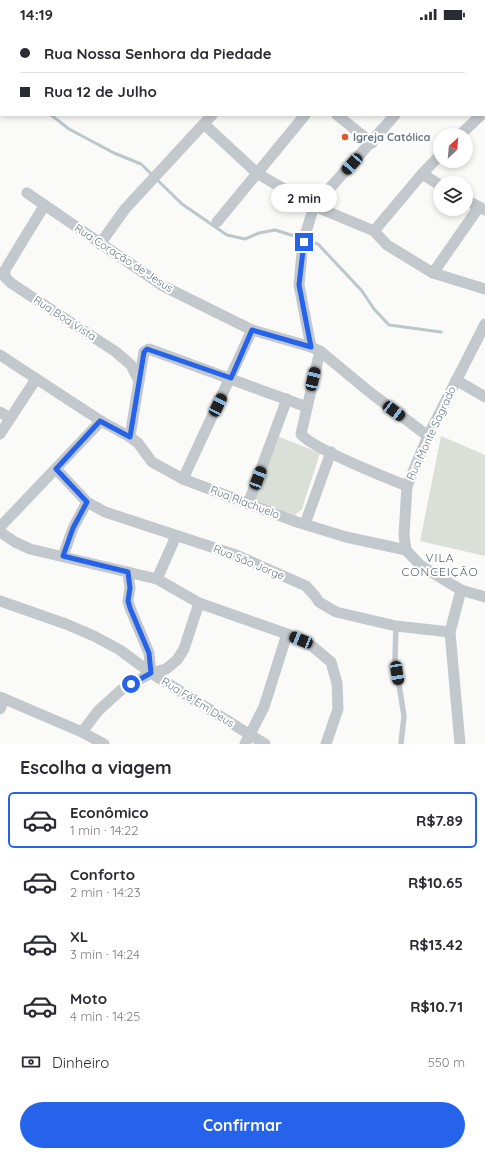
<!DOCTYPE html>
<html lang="pt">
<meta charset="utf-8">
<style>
:root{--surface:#fff;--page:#f2f2f3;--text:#2b2b33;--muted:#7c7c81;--line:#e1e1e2;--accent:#2563eb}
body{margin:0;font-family:Quicksand,sans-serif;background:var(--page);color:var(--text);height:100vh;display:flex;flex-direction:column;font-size:15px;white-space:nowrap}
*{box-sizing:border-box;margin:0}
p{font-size:13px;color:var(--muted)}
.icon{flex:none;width:22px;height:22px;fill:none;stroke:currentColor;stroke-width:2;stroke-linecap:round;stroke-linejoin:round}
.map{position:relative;height:716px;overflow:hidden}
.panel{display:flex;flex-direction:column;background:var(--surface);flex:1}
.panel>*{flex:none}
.top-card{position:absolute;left:0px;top:0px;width:485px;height:88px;box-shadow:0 2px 6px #0003;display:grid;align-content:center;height:88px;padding:0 20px;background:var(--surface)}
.needle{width:26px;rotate:26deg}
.controls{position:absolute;left:433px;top:100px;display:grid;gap:8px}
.controls a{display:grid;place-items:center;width:40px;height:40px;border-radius:50%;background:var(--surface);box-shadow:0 2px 6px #0003;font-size:20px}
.end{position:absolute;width:18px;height:18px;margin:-9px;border:5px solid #2563eb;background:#fff;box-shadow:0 0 0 2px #fff}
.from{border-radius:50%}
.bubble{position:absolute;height:28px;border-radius:14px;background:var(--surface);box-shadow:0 2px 6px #0003;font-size:13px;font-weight:800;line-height:28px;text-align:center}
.car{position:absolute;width:12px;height:24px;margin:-12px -6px;border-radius:5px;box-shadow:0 0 3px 1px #0007;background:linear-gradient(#222 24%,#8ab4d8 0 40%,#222 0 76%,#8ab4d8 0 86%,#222 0)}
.top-card b{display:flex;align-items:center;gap:14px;height:38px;font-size:15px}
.top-card b+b{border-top:1px solid var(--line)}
.top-card i{width:10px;height:10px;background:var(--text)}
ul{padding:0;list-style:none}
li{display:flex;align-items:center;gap:12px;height:56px;margin:0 8px 6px;padding:0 12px;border:2px solid transparent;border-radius:6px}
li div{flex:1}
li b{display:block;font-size:15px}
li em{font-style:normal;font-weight:800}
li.current{border-color:var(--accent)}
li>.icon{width:36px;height:36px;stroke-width:1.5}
h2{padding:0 20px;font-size:18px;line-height:48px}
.pay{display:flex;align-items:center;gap:10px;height:44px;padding:0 20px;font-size:15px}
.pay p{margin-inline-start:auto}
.action{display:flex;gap:8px;margin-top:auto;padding:8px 20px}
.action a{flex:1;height:46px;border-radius:24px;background:var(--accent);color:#fff;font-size:16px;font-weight:800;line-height:46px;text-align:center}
.status{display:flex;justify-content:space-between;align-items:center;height:28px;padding:0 20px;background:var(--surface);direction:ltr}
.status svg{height:11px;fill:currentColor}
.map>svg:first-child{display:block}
.green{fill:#dadfd7}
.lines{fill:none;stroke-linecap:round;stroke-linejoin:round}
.stream{stroke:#bbc7cb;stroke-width:3}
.service{stroke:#c3c8cc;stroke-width:5.5}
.minor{stroke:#c3c8cc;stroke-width:11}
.route{stroke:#2563eb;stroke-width:5}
.poi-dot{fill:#e4572e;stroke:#fff;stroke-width:1.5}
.labels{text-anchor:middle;stroke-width:4;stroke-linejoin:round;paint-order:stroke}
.poi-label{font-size:11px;font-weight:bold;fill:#657683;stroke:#fff;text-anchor:start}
.street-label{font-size:11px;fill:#657683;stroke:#fff}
.neighbourhood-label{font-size:12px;letter-spacing:1px;fill:#57646e;stroke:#fff}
</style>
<div class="status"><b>14:19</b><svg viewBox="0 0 49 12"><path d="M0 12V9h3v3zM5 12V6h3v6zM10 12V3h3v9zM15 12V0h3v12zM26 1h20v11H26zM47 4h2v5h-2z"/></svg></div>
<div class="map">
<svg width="485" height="716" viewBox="0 0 485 716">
<rect width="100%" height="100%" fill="#fafaf8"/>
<g class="green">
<path d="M277,408l43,17 -18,56 -7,6 -39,-14 -2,-6z"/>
<path d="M441,408l44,19v101l-65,-15z"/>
</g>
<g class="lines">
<g class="stream">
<path d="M0,45h1"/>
<path d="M51,87l18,14 45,24 27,11 41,40 45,31 18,4 14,-6 16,-3 26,8"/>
<path d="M306,212l12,4 44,47 12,18 15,16 52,7"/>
</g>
<g class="service">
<path d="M207,0l1,1"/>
<path d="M162,1l1,-1"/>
<path d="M396,598l-1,33 9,57 -3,28"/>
</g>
<g class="minor">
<path d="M361,0l1,1"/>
<path d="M371,1l1,-1"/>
<path d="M474,1l1,-1"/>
<path d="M337,87l35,28"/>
<path d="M204,96l54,50 56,32 60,25 13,14 46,28 52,16"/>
<path d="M460,107l21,-20"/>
<path d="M422,146l18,11"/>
<path d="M27,165l136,93 89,44 59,17 9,4 52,43 56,42"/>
<path d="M466,172l19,10"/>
<path d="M44,178l-39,64v7l6,6 105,69 15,13 8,16 -9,56"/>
<path d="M217,194l88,-107"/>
<path d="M374,203l48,-57 18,-19"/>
<path d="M100,216l25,-35 87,-94"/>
<path d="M433,245l46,-66"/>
<path d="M485,296l-57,112 -21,50 -3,49 2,15 14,15 41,25 24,7"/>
<path d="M311,319l-12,-62 4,-43 11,-36 81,-91"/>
<path d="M320,323l-19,83c10,14 86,44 106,52"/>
<path d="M0,327l101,66 29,16 8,6 14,19 31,17 114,43 49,15 60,13"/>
<path d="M456,352l29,17"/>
<path d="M139,353l5,-29 5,-3 158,58"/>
<path d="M0,384l10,6"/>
<path d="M0,406l36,-55"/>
<path d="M56,441l31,33 18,10 131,43 70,31 9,10 4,6 17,10 60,14 54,6"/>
<path d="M183,451l69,-149"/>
<path d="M248,476l39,-105"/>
<path d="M305,496l26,-72"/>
<path d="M0,499l101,-106"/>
<path d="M0,504l15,10 15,7 127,30 42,24 88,31 25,12 19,16 6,21 1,26 -12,35"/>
<path d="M63,528l10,-28 14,-26"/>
<path d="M128,544l2,16 -2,13 2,7 19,45 2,20"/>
<path d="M157,551l19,-43"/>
<path d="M0,573l66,23 28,12 26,14 31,23 114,71"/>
<path d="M0,669l82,35 22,12"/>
<path d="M0,681l4,-10"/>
<path d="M82,704l16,-21 23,-21 30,-17 15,-4 11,-9 7,-11 15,-46"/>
<path d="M245,716l19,-37 23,-73"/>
<path d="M460,716l-10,-112 11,-42"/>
</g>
</g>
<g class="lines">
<path class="route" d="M131,656l20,-11 -2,-20 -19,-45 -2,-7 2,-13 -2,-16 -65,-16 10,-28 14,-26 -31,-33 44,-48 30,16 14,-85 3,-3 84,29 21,-48 59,17 -12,-62 5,-43"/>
</g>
<circle class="poi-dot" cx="345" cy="109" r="4"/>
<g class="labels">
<g class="poi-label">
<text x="353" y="113">Igreja Católica</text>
</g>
<g class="street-label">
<text transform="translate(124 230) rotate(33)" y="4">Rua Coração de Jesus</text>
<text transform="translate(65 290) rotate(33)" y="4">Rua Boa Vista</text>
<text transform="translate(431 405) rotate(-65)" y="4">Rua Monte Sagrado</text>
<text transform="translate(245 474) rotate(21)" y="4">Rua Riachuelo</text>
<text transform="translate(249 534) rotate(22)" y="4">Rua São Jorge</text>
<text transform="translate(198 674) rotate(32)" y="4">Rua Fé Em Deus</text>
</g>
<g class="neighbourhood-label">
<text x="440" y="534">VILA<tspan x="440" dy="14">CONCEIÇÃO</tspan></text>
</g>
</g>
</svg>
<div class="controls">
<a><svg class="needle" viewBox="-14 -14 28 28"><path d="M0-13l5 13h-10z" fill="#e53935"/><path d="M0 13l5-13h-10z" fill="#7c7c81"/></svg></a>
<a><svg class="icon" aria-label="layers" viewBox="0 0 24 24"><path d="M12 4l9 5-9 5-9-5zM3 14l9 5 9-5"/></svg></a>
</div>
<i class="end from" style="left:131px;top:656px"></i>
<i class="end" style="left:304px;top:214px"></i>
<div class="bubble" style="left:271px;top:156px;width:66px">2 min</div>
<i class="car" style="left:352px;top:136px;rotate:222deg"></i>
<i class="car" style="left:313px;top:351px;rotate:13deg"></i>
<i class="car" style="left:218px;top:377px;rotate:26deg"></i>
<i class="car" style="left:394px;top:383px;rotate:127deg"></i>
<i class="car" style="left:258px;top:450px;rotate:21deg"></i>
<i class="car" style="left:301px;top:612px;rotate:292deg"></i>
<i class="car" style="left:397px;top:645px;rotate:171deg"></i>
<div class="top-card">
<b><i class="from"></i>Rua Nossa Senhora da Piedade</b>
<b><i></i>Rua 12 de Julho</b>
</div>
</div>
<section class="panel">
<h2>Escolha a viagem</h2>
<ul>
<li class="current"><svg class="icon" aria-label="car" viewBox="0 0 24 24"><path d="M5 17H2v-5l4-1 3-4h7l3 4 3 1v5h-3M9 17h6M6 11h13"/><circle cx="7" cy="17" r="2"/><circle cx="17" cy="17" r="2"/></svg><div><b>Econômico</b><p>1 min · 14:22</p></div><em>R$7.89</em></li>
<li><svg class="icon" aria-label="car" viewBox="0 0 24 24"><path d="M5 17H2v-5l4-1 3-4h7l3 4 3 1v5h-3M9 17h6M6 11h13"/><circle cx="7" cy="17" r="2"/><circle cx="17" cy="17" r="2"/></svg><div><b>Conforto</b><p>2 min · 14:23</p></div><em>R$10.65</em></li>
<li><svg class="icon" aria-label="car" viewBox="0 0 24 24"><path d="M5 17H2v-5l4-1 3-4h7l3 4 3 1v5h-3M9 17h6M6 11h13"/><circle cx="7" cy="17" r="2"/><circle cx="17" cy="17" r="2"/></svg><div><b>XL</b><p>3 min · 14:24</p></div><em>R$13.42</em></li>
<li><svg class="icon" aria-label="car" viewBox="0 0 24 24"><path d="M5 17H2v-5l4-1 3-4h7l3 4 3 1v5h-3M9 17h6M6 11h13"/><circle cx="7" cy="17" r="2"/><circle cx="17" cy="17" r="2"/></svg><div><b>Moto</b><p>4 min · 14:25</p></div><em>R$10.71</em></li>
</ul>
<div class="pay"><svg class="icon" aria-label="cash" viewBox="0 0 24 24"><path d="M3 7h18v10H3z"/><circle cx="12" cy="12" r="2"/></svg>Dinheiro<p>550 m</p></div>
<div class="action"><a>Confirmar</a></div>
</section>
